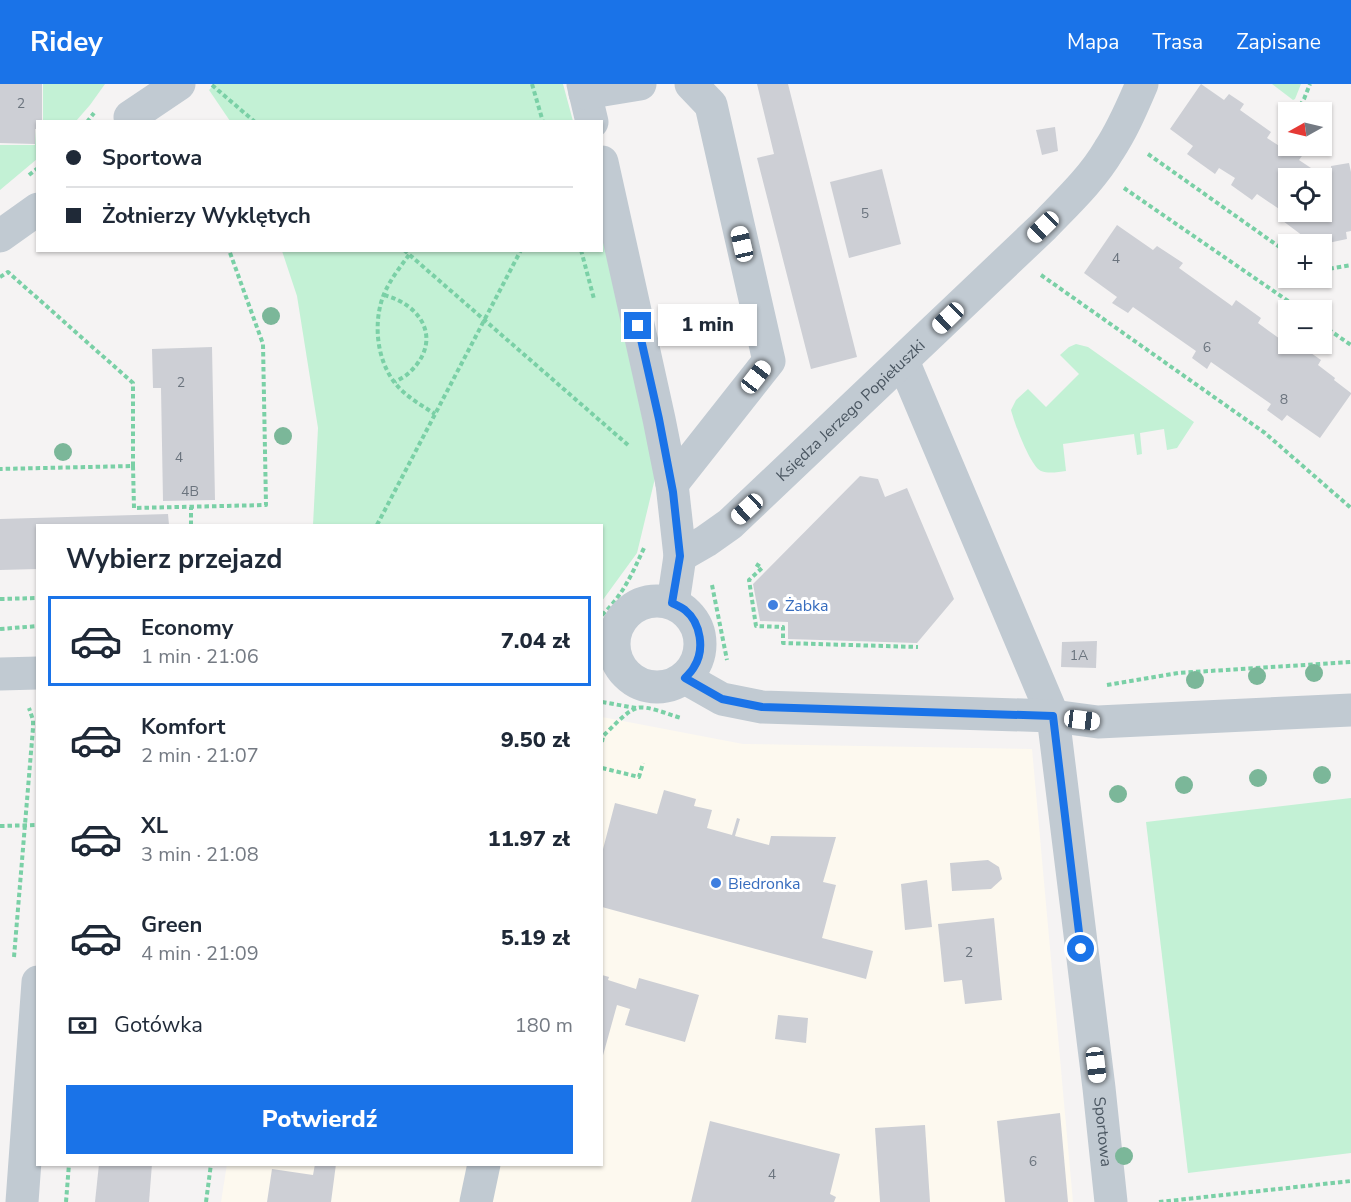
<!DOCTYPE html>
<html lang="pl">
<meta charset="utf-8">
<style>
:root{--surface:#fff;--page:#f6f6f7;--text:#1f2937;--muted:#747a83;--line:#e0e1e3;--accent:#1a73e8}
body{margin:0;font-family:"Nunito Sans",sans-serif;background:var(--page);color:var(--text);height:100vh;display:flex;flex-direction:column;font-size:22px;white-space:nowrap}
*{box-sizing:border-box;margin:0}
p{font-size:20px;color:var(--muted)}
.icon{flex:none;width:33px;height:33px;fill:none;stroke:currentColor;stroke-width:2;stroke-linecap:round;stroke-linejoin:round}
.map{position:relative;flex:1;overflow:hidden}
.sheet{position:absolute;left:36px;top:440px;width:567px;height:642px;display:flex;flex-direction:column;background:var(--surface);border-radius:0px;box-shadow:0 2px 4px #0004}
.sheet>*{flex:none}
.banner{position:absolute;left:36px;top:36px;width:567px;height:132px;border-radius:0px;box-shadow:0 2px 4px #0004;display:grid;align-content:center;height:132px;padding:0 30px;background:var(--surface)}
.needle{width:39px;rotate:262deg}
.buttons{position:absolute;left:1278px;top:18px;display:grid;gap:12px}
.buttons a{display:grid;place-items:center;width:54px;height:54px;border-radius:0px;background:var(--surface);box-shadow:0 2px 4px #0004;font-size:30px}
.end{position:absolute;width:27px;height:27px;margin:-14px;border:8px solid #1a73e8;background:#fff;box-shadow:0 0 0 3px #fff}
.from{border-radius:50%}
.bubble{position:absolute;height:42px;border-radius:0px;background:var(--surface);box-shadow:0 2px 4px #0004;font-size:20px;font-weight:800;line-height:42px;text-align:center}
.car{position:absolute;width:18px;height:36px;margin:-18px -9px;border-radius:8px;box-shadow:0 0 4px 2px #0007;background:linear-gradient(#fff 24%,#345 0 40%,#fff 0 76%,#345 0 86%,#fff 0)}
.banner b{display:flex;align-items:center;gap:21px;height:57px;font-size:22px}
.banner b+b{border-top:2px solid var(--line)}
.banner i{width:15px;height:15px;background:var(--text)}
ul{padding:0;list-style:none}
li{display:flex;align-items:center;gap:18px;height:90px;margin:0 12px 9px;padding:0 18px;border:3px solid transparent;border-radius:0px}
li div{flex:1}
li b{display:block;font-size:22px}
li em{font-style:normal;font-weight:800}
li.current{border-color:var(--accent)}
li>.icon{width:54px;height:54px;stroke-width:1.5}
h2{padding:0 30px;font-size:27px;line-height:72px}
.pay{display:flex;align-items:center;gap:15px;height:66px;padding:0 30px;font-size:22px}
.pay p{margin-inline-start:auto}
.primary-button{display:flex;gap:12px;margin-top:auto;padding:12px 30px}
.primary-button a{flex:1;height:69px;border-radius:0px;background:var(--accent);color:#fff;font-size:24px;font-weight:800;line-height:69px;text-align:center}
header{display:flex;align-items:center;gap:36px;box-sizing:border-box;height:84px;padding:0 30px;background:var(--accent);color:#fff}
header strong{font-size:28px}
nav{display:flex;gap:33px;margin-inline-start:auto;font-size:21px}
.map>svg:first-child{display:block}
.commercial{fill:#fdf9ef}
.green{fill:#c3f1d5}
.building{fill:#cdcfd5;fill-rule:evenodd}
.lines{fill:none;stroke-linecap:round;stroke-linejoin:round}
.path{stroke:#7ad0a6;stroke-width:4;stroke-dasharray:4.5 3;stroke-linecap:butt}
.minor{stroke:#c1cad2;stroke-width:33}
.tree{fill:#7bb799}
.route{stroke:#1a73e8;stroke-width:8}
.shop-dot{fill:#3f7fe0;stroke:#fff;stroke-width:2}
.labels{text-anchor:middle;stroke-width:6;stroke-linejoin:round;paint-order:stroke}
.number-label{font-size:14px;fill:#6b747e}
.street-label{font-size:16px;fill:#4a5661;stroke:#fff}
.shop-label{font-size:16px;fill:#366cbe;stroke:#fff;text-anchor:start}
</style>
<header>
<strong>Ridey</strong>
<nav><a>Mapa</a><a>Trasa</a><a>Zapisane</a></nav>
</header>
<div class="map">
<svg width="1351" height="1118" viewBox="0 0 1351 1118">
<rect width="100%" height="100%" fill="#f5f3f3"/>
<path class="commercial" d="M602,633l141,27 289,5 41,453h-852l6,-38h375z"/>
<g class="green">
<path d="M43,0h62l-15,21 -14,16 -33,1z"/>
<path d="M215,0h348l10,37h-343l-21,-31z"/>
<path d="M1272,0h29l-6,15 -2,1z"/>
<path d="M36,47h1v28l-37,31v-45h35z"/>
<path d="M602,145l55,241 -20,83 -35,48v-76h-289l5,-97 -21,-132 -15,-45 320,-1z"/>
<path d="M1076,260l12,3 106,75 -17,26 -10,2 -3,-21 -24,4 2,21 -5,1 -3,-21 -71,10 3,27c-8,1 -17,3 -25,0 -11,-5 -27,-49 -30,-61l5,-10 12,-11 18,18 33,-33 -19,-19 9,-8z"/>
<path d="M1351,714v355l-163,20 -42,-351z"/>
</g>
<g class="building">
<path d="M0,0h42v38h-4v7h-3v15l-35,-1z"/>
<path d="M757,0h31l69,273 -46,12 -54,-211 17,-4z"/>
<path d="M1201,0l23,16 5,-6 15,10 -4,6 31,22 -4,6 17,11 4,-6v3h15l4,3 -8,11 21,14 12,-2 -1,-6 18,-3 2,9v59l-5,1 1,7 -19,4 -1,-8 -20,4 -28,-21 3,-7 -25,-17 -5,6 -21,-15 4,-7 -16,-10 -4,6 -28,-20 6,-8 -23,-17zM1288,94h34v34h-34z"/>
<path d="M1055,43l3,24 -16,4 -6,-25z"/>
<path d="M882,85l19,75 -52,14 -19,-76z"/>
<path d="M1117,141l36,25 4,-4 26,17 -4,5 53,38 4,-6 25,18 -3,5 33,24 3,-3h4l23,16 -3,5 17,13 -1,2 17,13v1l-31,44 -33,-23 -5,6 -15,-11 4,-6 -60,-42 -4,7 -15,-11 4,-7 -63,-44 -5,6 -16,-10 5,-6 -33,-24z"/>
<path d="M212,263l3,153 -52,1 -2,-113h-8l-1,-39z"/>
<path d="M860,392l18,3 7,18 22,-9 47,111 -37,44 -129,-4v-17l-28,-1 -7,-37z"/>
<path d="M168,430l1,11h-131v44l-38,1v-51z"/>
<path d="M1097,557l-1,27 -35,-1 1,-25z"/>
<path d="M664,706l32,9 -2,7 18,4 -5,18 25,7 5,-17 3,1 -5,17 34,9 2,-9 65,1 -13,45 13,3 -14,53 51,13 -7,28 -264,-72v-54l13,-50 42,11z"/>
<path d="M988,776l11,7 3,12 -11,10 -39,2 -2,-28z"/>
<path d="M927,796l5,47 -27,3 -4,-46z"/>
<path d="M994,834l8,82 -37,4 -3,-24 -18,2 -6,-58z"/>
<path d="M602,891l7,2 -1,3 28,9 3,-11 60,17 -14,47 -60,-17 5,-16 -13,-4 -15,54z"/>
<path d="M778,931l30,3 -2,25 -31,-4z"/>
<path d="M1060,1029l8,89h-63l-8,-81z"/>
<path d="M710,1037l130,33 -10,40 6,3 -2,5h-143z"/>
<path d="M925,1041l5,77h-50l-5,-74z"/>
<path d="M99,1080h53l-3,38h-54z"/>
<path d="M315,1080h21l-5,38h-64l5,-33 41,6z"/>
</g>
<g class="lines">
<g class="path">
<path d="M532,0l11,38"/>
<path d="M212,1l43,37"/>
<path d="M1296,28l8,-13 6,-15"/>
<path d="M87,38l7,-9"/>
<path d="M1148,70l140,99"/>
<path d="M29,91l9,-7"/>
<path d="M1124,104l177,122"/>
<path d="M404,166l224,195"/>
<path d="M581,166l13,49"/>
<path d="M409,171c-9,12 -19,25 -25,39 -11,27 -8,65 11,89 10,13 26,22 40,31"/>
<path d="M1322,186l29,-5"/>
<path d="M1041,191l224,158 86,75"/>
<path d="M0,193l8,-5 125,111v83l-133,3"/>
<path d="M384,211c38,10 59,45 26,77 -4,4 -10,7 -15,10"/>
<path d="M1322,241l29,20"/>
<path d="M133,382l1,42 132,-3 -3,-161 -34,-94"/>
<path d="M191,441v-18"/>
<path d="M377,441l144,-275"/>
<path d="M756,480l6,4 -13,12 7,46 27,1v16l135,4"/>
<path d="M712,501l15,75"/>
<path d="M0,515l38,-1"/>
<path d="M602,531c21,-20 30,-41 42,-67"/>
<path d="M0,545l38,-3"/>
<path d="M1107,601l71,-12 173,-11"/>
<path d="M602,618l34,6"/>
<path d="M602,658l1,-6c9,-8 23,-25 34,-28 10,-3 33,7 44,10"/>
<path d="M602,684l37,9 4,-14"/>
<path d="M0,742l38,-1"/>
<path d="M14,873l19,-229v-8l-4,-12"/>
<path d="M66,1118l3,-38"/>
<path d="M206,1118l5,-38"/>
<path d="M1159,1118l192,-21"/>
</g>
<g class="minor">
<path d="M583,0l9,38"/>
<path d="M585,9l55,-9"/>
<path d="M130,33l49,-33"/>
<path d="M602,78l57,257 13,65 8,72 -7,47"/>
<path d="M0,152l38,-27"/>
<path id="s1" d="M903,277l150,355 46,372 12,114"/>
<path d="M672,400l97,-123 -58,-256 -20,-21"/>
<path id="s2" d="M680,472l26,-15 24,-17 313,-297c23,-24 49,-48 66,-77 14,-21 23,-43 33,-66"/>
<circle cx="657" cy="560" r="43"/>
<path d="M0,590l38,-1"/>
<path d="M685,594l37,21 40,8 291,9 45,6 253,-12"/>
<path d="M22,1118l16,-220"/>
<path d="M476,1118l8,-38"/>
</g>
</g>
<g class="tree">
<circle cx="271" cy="232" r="9"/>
<circle cx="283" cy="352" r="9"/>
<circle cx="63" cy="368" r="9"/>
<circle cx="1314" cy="589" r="9"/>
<circle cx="1257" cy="592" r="9"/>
<circle cx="1195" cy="596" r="9"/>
<circle cx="1322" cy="691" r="9"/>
<circle cx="1258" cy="694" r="9"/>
<circle cx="1184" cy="701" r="9"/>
<circle cx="1118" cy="710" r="9"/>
<circle cx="1124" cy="1072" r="9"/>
</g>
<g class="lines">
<path class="route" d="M638,242l21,93 14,73 7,64 -8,47c4,2 9,4 13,7 16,13 20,40 9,57 -2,4 -6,8 -9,11l37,21 40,8 291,9 28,233"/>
</g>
<g class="shop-dot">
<circle cx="773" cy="521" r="6"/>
<circle cx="716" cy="799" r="6"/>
</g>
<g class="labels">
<g class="number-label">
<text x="21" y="24">2</text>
<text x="865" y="134">5</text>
<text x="1116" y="179">4</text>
<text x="1207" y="268">6</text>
<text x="181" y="303">2</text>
<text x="1284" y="320">8</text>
<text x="179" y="378">4</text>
<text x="190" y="412">4B</text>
<text x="1079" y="576">1A</text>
<text x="969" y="873">2</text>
<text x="1033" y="1082">6</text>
<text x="772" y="1095">4</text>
</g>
<g class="street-label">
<text dy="6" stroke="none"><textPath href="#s2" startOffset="225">Księdza Jerzego Popiełuszki</textPath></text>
<text dy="6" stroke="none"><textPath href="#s1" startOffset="804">Sportowa</textPath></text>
</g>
<g class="shop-label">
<text x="785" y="527">Żabka</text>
<text x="728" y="805">Biedronka</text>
</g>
</g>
</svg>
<div class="buttons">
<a><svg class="needle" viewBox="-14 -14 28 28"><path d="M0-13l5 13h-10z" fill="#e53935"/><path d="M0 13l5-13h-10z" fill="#747a83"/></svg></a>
<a><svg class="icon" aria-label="locate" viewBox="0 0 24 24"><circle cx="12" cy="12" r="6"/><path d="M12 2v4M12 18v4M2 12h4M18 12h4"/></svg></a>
<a>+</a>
<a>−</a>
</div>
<i class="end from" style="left:1081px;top:865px"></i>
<i class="end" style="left:638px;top:242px"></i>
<div class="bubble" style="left:658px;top:220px;width:99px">1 min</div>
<i class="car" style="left:1043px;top:143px;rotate:226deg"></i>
<i class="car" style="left:742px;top:160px;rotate:347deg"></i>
<i class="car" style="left:948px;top:234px;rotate:226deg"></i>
<i class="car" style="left:756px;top:293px;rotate:38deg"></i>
<i class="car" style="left:747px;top:425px;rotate:227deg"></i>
<i class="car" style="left:1082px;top:636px;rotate:97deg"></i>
<i class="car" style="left:1096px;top:981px;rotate:173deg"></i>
<div class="banner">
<b><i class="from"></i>Sportowa</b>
<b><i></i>Żołnierzy Wyklętych</b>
</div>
<section class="sheet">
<h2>Wybierz przejazd</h2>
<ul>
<li class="current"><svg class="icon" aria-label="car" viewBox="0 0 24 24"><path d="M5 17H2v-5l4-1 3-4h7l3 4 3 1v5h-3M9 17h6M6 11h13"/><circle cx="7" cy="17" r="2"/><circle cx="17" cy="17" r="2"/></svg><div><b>Economy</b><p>1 min · 21:06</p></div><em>7.04 zł</em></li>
<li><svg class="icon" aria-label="car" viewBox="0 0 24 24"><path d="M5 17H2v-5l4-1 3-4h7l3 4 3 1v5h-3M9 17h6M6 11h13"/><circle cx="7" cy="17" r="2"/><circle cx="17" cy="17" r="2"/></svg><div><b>Komfort</b><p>2 min · 21:07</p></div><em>9.50 zł</em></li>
<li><svg class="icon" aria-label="car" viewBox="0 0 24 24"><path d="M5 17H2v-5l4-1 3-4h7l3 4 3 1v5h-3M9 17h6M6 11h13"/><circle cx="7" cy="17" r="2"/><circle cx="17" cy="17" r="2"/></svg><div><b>XL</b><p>3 min · 21:08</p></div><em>11.97 zł</em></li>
<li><svg class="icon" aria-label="car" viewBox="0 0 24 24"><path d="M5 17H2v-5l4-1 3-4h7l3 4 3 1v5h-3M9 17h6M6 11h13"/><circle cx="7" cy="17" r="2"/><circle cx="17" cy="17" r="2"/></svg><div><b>Green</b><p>4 min · 21:09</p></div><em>5.19 zł</em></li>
</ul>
<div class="pay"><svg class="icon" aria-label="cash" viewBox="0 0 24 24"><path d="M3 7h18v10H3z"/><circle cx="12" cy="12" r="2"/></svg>Gotówka<p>180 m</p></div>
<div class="primary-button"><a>Potwierdź</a></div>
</section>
</div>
